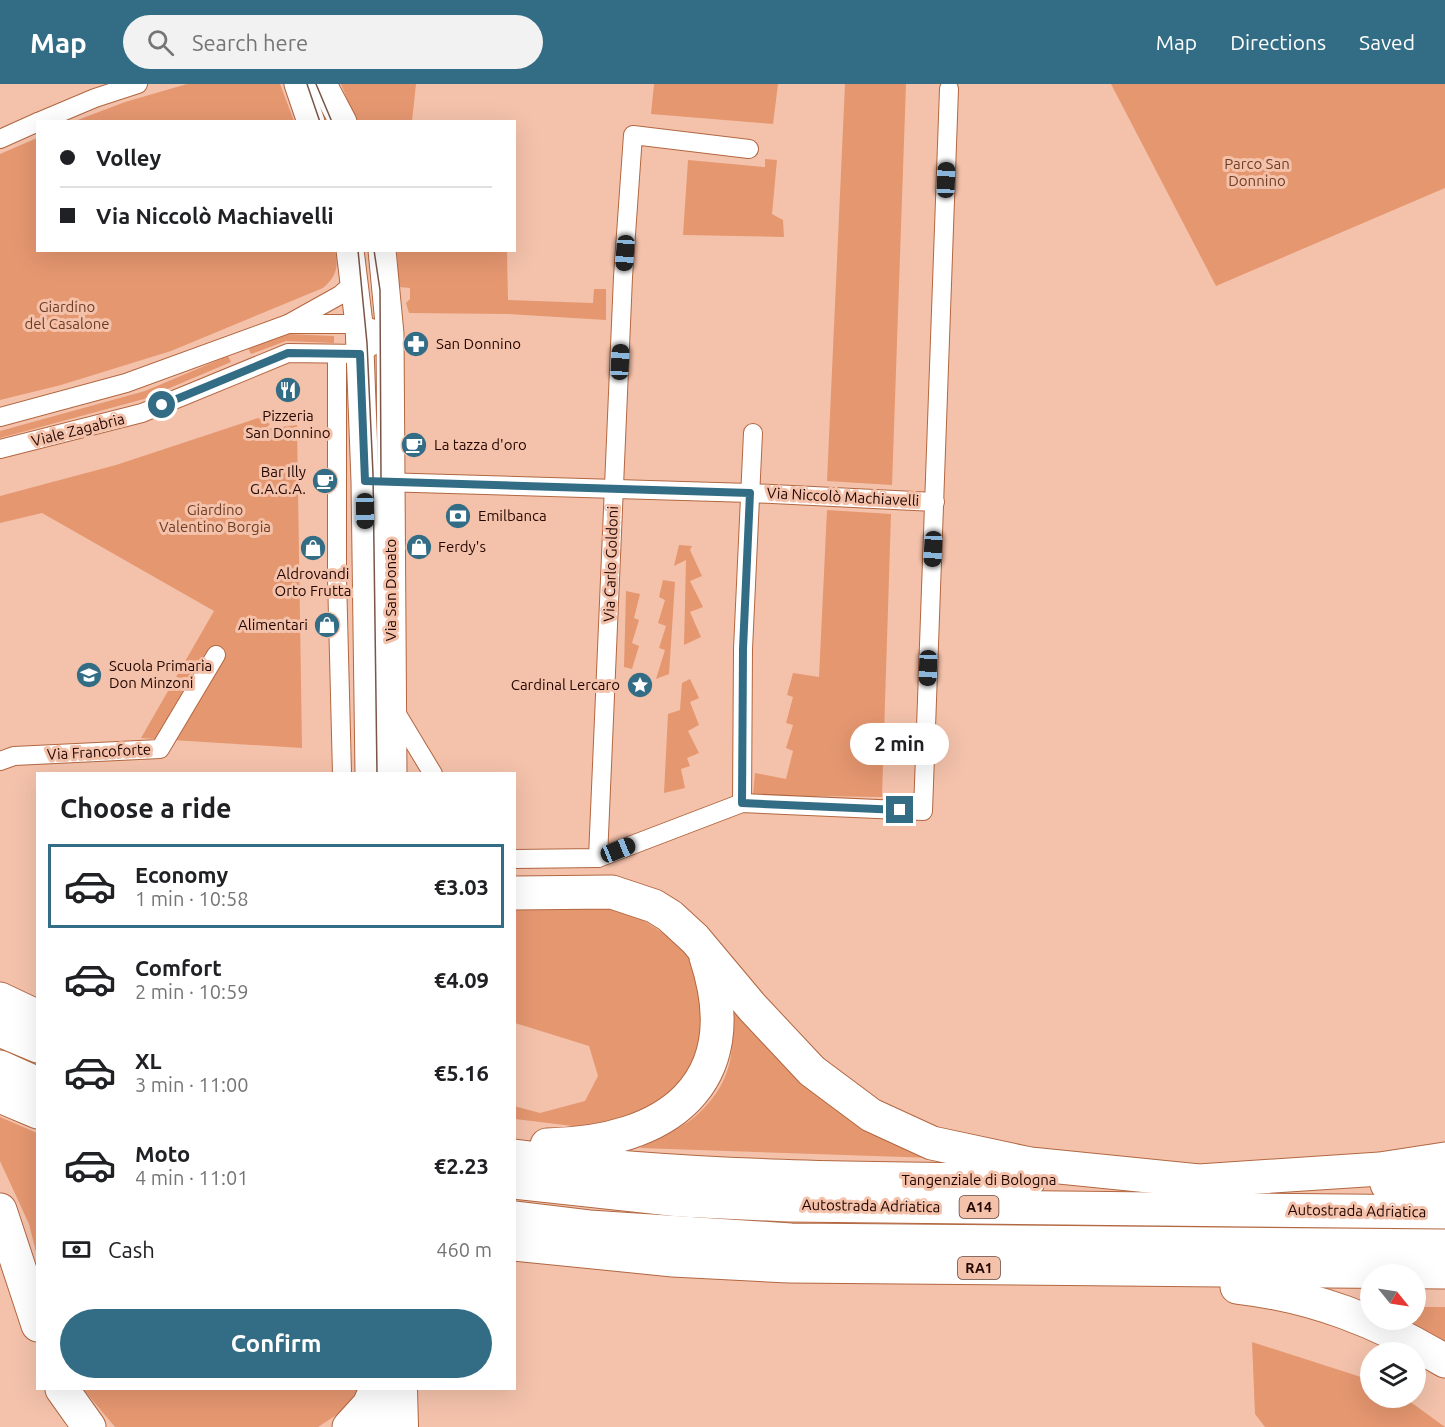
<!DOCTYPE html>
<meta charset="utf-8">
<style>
:root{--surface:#fff;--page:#f2f2f2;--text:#202124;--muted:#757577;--line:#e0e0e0;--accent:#326d85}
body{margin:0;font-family:Ubuntu,sans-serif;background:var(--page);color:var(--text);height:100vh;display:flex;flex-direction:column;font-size:22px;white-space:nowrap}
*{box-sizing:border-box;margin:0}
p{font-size:20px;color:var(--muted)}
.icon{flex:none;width:33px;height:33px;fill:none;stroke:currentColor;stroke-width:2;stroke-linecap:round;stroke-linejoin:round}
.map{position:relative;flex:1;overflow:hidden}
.side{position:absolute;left:36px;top:688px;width:480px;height:618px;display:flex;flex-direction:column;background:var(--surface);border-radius:0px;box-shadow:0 6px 24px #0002}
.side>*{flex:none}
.guide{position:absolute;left:36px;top:36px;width:480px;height:132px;border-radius:0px;box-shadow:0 6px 24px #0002;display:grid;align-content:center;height:132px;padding:0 24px;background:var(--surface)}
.needle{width:39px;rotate:120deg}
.tools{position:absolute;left:1360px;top:1180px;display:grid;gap:12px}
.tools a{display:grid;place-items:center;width:66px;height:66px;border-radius:50%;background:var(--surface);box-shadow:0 6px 24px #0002;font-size:30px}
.end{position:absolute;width:27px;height:27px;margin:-14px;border:8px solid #326d85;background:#fff;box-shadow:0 0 0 3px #fff}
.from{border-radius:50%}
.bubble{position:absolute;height:42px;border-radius:21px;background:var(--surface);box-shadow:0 6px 24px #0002;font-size:20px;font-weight:600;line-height:42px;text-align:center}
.car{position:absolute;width:18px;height:36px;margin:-18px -9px;border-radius:8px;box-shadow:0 0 4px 2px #0007;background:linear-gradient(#222 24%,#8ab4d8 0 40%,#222 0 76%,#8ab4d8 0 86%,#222 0)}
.guide b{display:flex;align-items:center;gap:21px;height:57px;font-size:22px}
.guide b+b{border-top:2px solid var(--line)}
.guide i{width:15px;height:15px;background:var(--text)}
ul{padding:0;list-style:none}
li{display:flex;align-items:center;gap:18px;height:84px;margin:0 12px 9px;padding:0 12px;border:3px solid transparent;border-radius:0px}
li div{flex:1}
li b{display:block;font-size:22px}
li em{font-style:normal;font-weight:600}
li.active{border-color:var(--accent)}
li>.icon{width:54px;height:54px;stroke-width:1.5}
h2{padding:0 24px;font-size:27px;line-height:72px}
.pay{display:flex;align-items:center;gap:15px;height:66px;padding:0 24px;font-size:22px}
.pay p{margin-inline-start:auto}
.cta{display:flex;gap:12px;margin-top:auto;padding:12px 24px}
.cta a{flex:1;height:69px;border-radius:36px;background:var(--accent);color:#fff;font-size:24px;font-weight:600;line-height:69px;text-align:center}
header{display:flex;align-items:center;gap:36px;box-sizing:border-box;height:84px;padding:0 30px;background:var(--accent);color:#fff}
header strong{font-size:28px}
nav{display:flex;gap:33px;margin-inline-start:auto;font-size:21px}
.search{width:420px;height:54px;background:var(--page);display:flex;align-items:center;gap:15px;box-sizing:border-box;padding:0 21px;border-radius:33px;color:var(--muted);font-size:22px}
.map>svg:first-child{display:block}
.green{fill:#e59770}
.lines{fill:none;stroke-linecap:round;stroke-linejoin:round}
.street-casing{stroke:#b26741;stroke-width:20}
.secondary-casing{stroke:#b26741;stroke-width:29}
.primary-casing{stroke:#b26741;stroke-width:32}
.highway-casing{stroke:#b26741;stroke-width:35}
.street{stroke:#fff;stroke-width:18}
.secondary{stroke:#fff;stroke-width:27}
.primary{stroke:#fff;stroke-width:30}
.highway{stroke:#fff;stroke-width:33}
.tram{stroke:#7a5548;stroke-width:1.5}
.route{stroke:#326d85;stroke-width:8}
.labels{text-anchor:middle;stroke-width:6;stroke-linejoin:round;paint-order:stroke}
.shield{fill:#f4c2ab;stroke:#613e33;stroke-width:1.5}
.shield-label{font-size:14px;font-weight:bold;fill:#220600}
.park-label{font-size:15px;fill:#6f3d24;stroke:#f4c2ab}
.poi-label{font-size:15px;fill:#220600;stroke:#f4c2ab;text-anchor:start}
.street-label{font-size:15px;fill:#220600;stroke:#f4c2ab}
</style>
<header>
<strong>Map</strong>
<div class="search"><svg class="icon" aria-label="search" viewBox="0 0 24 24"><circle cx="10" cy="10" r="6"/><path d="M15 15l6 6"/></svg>Search here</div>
<nav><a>Map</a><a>Directions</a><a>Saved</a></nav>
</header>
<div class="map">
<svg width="1445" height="1343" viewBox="0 0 1445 1343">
<rect width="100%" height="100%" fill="#f4c2ab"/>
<g class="green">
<path d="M187,0h93l14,37h-219l50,-19z"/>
<path d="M341,0h75l-4,37h3h-59z"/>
<path d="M654,0h124l-5,40 -122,-10z"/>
<path d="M845,0h61l-14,401 -65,-4z"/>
<path d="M1111,0h334v104l-229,98z"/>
<path d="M37,54l1,112 297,1c4,16 1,26 -12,37l-152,63 -110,34 -61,15v-246z"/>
<path d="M765,75l12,1 -5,54 11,6 1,17 -101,-2 5,-75 77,7z"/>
<path d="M397,167h110l1,49 85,3 1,-14h12v31l-99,-6 -98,-1 -3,-10 4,-4v-11l-11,-1z"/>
<path d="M289,250l45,2v7l-48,-2 -35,13 -3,-6z"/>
<path d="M228,272l3,6 -87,37 -144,39v-7l145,-40z"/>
<path d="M258,334l12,6 -5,5 32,-4 5,323 -161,-10 73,-127 -172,-98 -42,10v-27l116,-31z"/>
<path d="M827,426l64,4 -9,283 -129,-2 2,-22 31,6 7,-28 -7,-3 7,-23 -7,-2 7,-26 -6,-2 6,-22 26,4z"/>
<path d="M679,461l13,1 -2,4 12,26 -12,5 13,26 -13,5 11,25 -17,8 2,-85 -12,6z"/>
<path d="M663,496l12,2 -6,92 -13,5 9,-29 -6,-2 7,-22 -8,-3 7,-23 -6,-3z"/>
<path d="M626,507l14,3 -6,24 5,2 -7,23 7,3 -7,23 -8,-2z"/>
<path d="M690,595l9,19 -9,4 9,23 -11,6 11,22 -12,5 3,8 -9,3 4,19 -21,5 4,-79 12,-4 2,-27z"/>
<path d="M597,819l38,12 54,35 21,88 -52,74 -52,18 -91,-11 -1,-13 26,7 45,-12 13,-25 -9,-30 -74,-23v-116z"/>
<path d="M730,913l204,161 -294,-10c17,-10 47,-22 60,-36 36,-34 35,-69 30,-115z"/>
<path d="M0,1033l37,16v123l-8,-32 -29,-63z"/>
<path d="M1416,1223h29v41l-52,-28h23z"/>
<path d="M1252,1258l109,35 10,5v16h34l40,29h-180l-10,-13z"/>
<path d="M83,1305h276l-18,23 -23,15h-203z"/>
</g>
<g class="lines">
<g class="street-casing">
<g id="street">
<path d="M38,38l57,-24 43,-14"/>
<path d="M0,55l38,-17"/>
<path d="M288,240l52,-29 15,-13"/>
<path d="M337,271v222l5,197"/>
<path d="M0,333l126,-34 162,-59h71l31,10"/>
<path d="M0,365l142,-36 146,-60 72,1 30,-20"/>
<path d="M381,398l369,11 185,9"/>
<path d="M395,627l38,63"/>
<path d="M0,677l14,-5 146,-7 56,-94"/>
<path d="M742,719l1,-154 10,-216"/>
<path d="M598,774l25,-581 10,-142 116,14"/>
<path d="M514,775l84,-1 144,-55 181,8 26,-722"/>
</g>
</g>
<g class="secondary-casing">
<g id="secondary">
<path d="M298,0l13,38"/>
<path d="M323,0l20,38"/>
<path d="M350,166l9,74 6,157 4,293"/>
<path d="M382,166l8,84 3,440"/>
</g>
</g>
<g class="primary-casing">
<g id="primary">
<path d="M379,1305l2,38"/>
<path d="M402,1305l1,38"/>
</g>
</g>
<g class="highway-casing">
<g id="highway">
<path d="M514,809l98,-1 42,14 16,10 25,23 57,68 60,64 59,44 61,28 98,21 169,17 181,-12 65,-10"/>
<path d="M0,915l38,18"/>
<path d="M0,946l38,16"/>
<path d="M0,983l38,17"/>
<path d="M0,1012l38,16"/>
<path d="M547,1061c119,-2 201,-60 159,-188"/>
<path d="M514,1072c172,22 343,23 515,24"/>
<path d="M514,1098l166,18 108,5 657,7"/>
<path d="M1387,1100l58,1"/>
<path d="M0,1126l38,115"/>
<path d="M514,1134l75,9 202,13 654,6"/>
<path d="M514,1160l159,16 116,6 656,6"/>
<path d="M1237,1203c76,9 142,34 208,74"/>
<path d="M62,1305l27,38"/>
<path d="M349,1343l20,-22 7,-16"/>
</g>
</g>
<use href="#street" class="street"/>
<use href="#secondary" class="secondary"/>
<use href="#primary" class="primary"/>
<use href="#highway" class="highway"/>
<g class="tram">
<path d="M307,0l13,38"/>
<path d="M316,0l16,38"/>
<path d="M358,166l9,93 6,131 4,300"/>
<path d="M374,166l6,40 1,190"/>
</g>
</g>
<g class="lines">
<path class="route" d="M162,321l126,-52 72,1 5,127 385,12 -7,156 -1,154 158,7"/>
</g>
<defs>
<g id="pharmacy-disc" transform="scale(1.35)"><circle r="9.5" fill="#326d85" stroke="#f4c2ab"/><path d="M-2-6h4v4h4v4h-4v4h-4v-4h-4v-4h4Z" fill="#fff"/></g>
<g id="restaurant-disc" transform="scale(1.35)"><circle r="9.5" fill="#326d85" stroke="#f4c2ab"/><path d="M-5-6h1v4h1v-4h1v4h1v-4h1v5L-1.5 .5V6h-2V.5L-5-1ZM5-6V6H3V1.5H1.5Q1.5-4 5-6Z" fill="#fff"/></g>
<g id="cafe-disc" transform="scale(1.35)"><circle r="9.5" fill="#326d85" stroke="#f4c2ab"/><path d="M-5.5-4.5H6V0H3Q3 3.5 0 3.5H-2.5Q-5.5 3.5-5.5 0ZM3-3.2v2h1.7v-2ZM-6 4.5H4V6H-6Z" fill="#fff"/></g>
<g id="bank-disc" transform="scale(1.35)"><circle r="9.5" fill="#326d85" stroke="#f4c2ab"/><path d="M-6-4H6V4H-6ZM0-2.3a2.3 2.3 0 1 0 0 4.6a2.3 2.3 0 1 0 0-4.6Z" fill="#fff"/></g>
<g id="shop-disc" transform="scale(1.35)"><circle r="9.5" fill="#326d85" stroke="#f4c2ab"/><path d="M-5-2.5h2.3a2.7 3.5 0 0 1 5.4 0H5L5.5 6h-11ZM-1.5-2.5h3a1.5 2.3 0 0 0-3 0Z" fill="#fff"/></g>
<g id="school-disc" transform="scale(1.35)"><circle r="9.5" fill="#326d85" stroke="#f4c2ab"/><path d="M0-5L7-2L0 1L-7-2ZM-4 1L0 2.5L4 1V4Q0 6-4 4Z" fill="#fff"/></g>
<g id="sight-disc" transform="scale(1.35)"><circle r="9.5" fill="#326d85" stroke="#f4c2ab"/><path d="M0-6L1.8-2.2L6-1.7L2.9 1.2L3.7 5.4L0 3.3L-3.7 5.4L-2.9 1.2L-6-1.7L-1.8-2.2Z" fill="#fff"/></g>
</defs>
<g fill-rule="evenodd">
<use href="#pharmacy-disc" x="416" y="260"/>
<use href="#restaurant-disc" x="288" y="306"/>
<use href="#cafe-disc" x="414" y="361"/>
<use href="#cafe-disc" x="325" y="397"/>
<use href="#bank-disc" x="458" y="432"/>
<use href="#shop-disc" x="419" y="463"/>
<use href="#shop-disc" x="313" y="464"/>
<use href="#shop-disc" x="327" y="541"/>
<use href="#school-disc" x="89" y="591"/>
<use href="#sight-disc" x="640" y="601"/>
</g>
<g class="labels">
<g class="shield">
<rect x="959.5" y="1112" width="39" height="22" rx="4.5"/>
<rect x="958" y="1173" width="42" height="22" rx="4.5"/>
</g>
<g class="shield-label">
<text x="979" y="1128">A14</text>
<text x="979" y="1189">RA1</text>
</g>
<g class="park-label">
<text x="1257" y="85">Parco San<tspan x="1257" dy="17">Donnino</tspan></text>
<text x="67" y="228">Giardino<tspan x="67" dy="17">del Casalone</tspan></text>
<text x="215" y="431">Giardino<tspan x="215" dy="17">Valentino Borgia</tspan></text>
</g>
<g class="poi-label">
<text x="436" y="265">San Donnino</text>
<text x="288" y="337" text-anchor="middle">Pizzeria<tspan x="288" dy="17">San Donnino</tspan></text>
<text x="434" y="366">La tazza d'oro</text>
<text x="306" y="393" text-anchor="end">Bar Illy<tspan x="306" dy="17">G.A.G.A.</tspan></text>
<text x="478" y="437">Emilbanca</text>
<text x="438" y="468">Ferdy's</text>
<text x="313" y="495" text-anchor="middle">Aldrovandi<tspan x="313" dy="17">Orto Frutta</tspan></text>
<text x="308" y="546" text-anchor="end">Alimentari</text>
<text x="109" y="587">Scuola Primaria<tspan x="109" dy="17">Don Minzoni</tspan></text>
<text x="620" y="606" text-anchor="end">Cardinal Lercaro</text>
</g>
<g class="street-label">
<text transform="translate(78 346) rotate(-14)" y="5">Viale Zagabria</text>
<text transform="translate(843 413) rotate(3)" y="5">Via Niccolò Machiavelli</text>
<text transform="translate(611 480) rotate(-88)" y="5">Via Carlo Goldoni</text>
<text transform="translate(391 506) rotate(-90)" y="5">Via San Donato</text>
<text transform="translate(99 668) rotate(-3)" y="5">Via Francoforte</text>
<text x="979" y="1101">Tangenziale di Bologna</text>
<text transform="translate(871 1122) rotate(1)" y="5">Autostrada Adriatica</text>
<text transform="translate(1357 1127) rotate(1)" y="5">Autostrada Adriatica</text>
</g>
</g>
</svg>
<div class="tools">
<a><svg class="needle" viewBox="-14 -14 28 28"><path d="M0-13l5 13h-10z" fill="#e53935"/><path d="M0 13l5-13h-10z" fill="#757577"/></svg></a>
<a><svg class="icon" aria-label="layers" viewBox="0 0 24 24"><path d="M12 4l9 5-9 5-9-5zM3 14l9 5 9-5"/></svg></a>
</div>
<i class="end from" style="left:162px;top:321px"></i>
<i class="end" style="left:900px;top:726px"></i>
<div class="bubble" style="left:850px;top:639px;width:99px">2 min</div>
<i class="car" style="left:946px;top:96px;rotate:2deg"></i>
<i class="car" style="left:625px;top:169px;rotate:184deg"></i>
<i class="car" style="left:620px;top:278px;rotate:3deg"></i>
<i class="car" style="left:365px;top:427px;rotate:179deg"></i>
<i class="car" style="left:933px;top:465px;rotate:183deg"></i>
<i class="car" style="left:928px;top:584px;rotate:182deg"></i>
<i class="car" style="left:618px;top:766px;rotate:68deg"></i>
<div class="guide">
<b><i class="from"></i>Volley</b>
<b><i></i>Via Niccolò Machiavelli</b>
</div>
<section class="side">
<h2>Choose a ride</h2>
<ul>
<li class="active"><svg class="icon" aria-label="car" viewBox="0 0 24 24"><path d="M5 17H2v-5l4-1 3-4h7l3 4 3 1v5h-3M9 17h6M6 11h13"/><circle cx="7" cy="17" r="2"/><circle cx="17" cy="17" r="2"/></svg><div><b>Economy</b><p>1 min · 10:58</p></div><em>€3.03</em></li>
<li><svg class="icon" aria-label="car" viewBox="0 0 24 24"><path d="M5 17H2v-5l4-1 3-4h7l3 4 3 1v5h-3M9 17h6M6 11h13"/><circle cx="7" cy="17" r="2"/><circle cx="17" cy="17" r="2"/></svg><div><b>Comfort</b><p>2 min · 10:59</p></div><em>€4.09</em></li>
<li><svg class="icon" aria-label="car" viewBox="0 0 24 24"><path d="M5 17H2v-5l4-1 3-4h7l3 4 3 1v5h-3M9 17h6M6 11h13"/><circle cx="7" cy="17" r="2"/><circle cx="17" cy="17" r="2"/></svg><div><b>XL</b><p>3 min · 11:00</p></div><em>€5.16</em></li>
<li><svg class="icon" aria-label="car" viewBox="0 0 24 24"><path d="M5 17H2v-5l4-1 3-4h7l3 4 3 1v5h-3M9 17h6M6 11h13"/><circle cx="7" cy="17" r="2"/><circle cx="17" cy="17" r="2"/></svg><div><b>Moto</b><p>4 min · 11:01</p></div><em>€2.23</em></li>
</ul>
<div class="pay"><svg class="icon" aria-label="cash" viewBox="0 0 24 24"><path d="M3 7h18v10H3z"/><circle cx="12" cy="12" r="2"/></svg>Cash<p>460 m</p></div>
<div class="cta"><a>Confirm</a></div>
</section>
</div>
